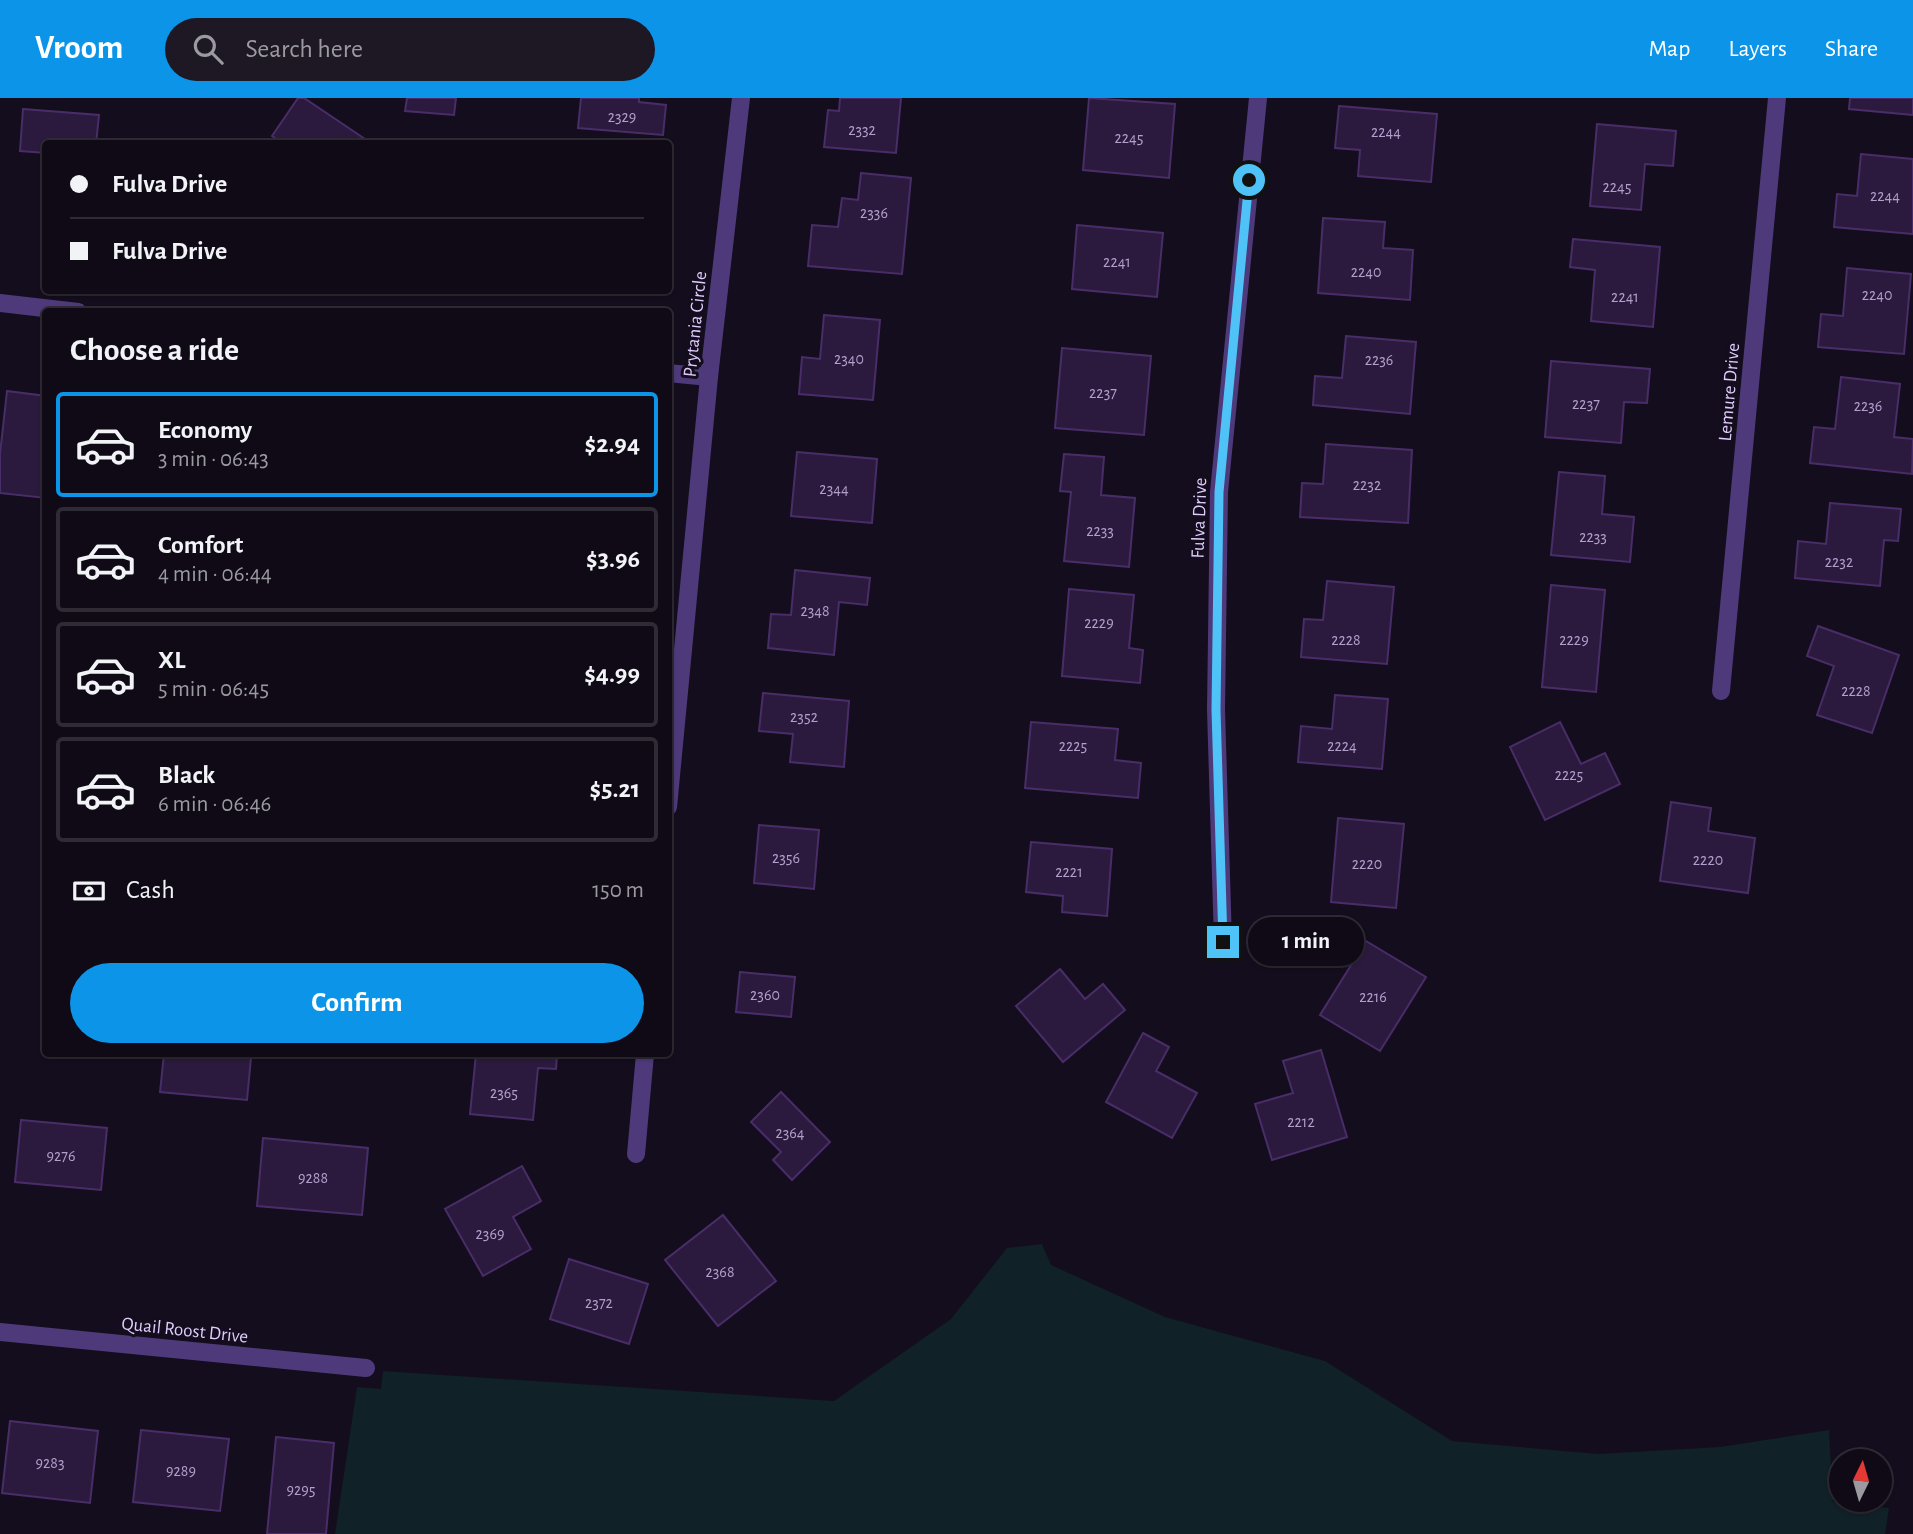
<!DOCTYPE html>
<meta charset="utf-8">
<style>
:root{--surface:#0f0a16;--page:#1d1823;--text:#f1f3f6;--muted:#9b9aa1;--line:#2f2b35;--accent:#0c95e8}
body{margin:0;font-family:"Alegreya Sans",sans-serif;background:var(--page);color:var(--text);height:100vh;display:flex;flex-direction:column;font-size:26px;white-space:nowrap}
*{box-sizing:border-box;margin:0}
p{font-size:23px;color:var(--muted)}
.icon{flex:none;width:38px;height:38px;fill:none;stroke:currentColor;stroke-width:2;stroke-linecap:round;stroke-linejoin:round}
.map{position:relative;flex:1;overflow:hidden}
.drawer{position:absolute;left:42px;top:210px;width:630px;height:749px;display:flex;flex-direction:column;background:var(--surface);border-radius:7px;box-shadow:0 2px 5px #0004,0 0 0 2px var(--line)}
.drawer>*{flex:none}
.hud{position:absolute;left:42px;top:42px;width:630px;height:154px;border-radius:7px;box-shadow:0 2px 5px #0004,0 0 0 2px var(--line);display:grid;align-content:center;height:154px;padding:0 28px;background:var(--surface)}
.needle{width:46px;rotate:5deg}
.fabs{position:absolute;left:1829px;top:1351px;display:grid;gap:14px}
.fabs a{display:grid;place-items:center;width:63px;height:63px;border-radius:50%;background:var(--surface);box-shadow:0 2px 5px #0004,0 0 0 2px var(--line);font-size:35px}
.end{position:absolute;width:32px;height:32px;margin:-16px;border:9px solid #4fc3f7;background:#111;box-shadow:0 0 0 4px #111}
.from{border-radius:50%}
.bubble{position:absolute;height:49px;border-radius:24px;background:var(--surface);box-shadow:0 2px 5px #0004,0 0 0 2px var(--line);font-size:23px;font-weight:600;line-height:49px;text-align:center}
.hud b{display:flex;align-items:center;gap:24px;height:66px;font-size:26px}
.hud b+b{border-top:2px solid var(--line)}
.hud i{width:18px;height:18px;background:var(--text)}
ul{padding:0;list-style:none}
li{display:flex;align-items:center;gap:21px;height:105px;margin:0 14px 10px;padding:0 14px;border:4px solid var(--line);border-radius:7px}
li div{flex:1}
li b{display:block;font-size:26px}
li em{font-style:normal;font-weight:600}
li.on{border-color:var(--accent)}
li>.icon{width:63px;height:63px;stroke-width:1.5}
h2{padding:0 28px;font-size:32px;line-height:84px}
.pay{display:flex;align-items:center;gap:18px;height:77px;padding:0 28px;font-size:26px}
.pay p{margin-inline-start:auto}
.cta{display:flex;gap:14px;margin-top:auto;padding:14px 28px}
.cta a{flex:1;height:80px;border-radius:42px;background:var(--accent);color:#fff;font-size:28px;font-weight:600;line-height:80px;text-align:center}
header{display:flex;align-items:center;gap:42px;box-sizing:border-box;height:98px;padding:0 35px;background:var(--accent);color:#fff}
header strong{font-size:33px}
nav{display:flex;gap:38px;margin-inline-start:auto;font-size:24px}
.search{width:490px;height:63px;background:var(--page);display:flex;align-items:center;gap:18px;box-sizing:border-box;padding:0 24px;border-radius:38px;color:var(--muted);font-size:26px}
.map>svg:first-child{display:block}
.green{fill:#102127}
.building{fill:#2b1a3d;stroke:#492d68;stroke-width:2}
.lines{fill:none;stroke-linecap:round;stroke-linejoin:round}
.street{stroke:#4e3a7a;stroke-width:18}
.route{stroke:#4fc3f7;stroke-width:9}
.labels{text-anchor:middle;stroke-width:6;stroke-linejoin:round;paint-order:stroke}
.number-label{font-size:16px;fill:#b2a0cc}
.street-label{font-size:19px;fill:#dfccfc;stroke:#140d1d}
</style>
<header>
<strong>Vroom</strong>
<div class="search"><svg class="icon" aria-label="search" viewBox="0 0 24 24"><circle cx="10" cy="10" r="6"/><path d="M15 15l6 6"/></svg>Search here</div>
<nav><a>Map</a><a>Layers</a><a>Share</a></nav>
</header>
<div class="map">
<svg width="1913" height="1436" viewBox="0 0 1913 1436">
<rect width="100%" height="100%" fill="#140d1d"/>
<path class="green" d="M1042,1146l9,21 114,52 160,44 127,80 146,13 122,-7 109,-17 4,72 56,6 -4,26h-1550l22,-147 24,2 2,-18 451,30 117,-82 56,-71z"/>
<g class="building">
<path d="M298,0h6l61,41 -3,5h-78l-12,-8z"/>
<path d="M407,0h49l-2,17 -49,-4z"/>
<path d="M581,0h58v4l27,3 -3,30 -85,-7z"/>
<path d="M840,0h61l-5,55 -72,-6 4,-37 11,1z"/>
<path d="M1089,0l86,6 -6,74 -86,-8z"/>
<path d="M1850,0h63v17l-64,-6z"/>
<path d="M1339,8l98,8 -6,68 -73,-6 2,-26 -25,-2z"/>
<path d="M23,11l76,6 -3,29h-50v9l-26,-2z"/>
<path d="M1597,26l79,7 -3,35 -28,-2 -4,46 -51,-4z"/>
<path d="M1861,56l52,5v75l-79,-7 3,-33 20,2z"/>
<path d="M861,75l50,5 -9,96 -94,-8 4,-41 26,2 4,-29 16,2z"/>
<path d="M1323,120l62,4 -2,26 30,2 -3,50 -92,-7z"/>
<path d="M1077,127l86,8 -6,64 -85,-8z"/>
<path d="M1573,141l87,8 -7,80 -62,-6 4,-51 -25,-3z"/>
<path d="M1847,170l64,6 -7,80 -86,-7 3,-33 22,2z"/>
<path d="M824,217l56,5 -7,80 -74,-6 3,-37 18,2z"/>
<path d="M1346,238l70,6 -6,72 -97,-9 2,-29 27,2z"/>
<path d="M1062,250l89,8 -7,79 -89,-7z"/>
<path d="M1551,263l99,8 -3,34 -23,-1 -3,41 -76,-6z"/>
<path d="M1841,279l59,7 -6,53 19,2 -1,35 -102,-11 4,-36 21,2z"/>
<path d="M7,293l39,5v102l-46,-5v-39z"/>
<path d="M1326,346l86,6 -4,73 -108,-6 2,-34 21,1z"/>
<path d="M797,354l80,7 -5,64 -81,-7z"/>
<path d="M1064,356l40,3 -3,38 34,3 -6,69 -65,-6 7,-69 -11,-1z"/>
<path d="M1559,374l46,4 -3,38 32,3 -4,45 -79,-7z"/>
<path d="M1830,405l71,6 -3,32 -14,-1 -4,46 -85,-8 3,-37 28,3z"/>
<path d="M795,472l75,8 -3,27 -28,-3 -5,53 -66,-7 3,-34 20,1z"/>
<path d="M1327,483l67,6 -7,77 -86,-7 3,-38 19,1z"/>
<path d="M1551,487l54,5 -9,102 -54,-5z"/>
<path d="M1069,491l65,6 -5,53 14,2 -3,33 -78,-7z"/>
<path d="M1818,528l81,29 -27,78 -55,-18 17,-49 -27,-10z"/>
<path d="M763,595l86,8 -5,66 -54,-5 3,-28 -34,-3z"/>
<path d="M1335,597l53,4 -6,70 -84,-7 3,-36 31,3z"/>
<path d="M1031,624l87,7 -3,31 26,3 -3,35 -113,-10z"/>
<path d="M1560,624l21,42 24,-11 15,31 -75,36 -35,-73z"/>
<path d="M1671,704l40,6 -3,23 47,7 -7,55 -88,-12z"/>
<path d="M1338,720l66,6 -8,84 -65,-6z"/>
<path d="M759,727l60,5 -5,59 -60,-6z"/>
<path d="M1031,744l81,7 -5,67 -45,-4 1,-16 -37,-4z"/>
<path d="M1366,843l60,36 -46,74 -60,-36z"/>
<path d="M1060,871l25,30 18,-15 22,26 -62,52 -47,-56z"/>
<path d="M740,874l55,5 -4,40 -55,-5z"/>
<path d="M1143,935l26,14 -13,24 41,22 -25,45 -66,-36z"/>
<path d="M1321,952l26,87 -75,23 -17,-56 38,-11 -10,-32z"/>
<path d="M164,956l87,4 -4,42 -87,-8z"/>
<path d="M476,956h81l-1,15 -18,-1 -5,52 -63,-6z"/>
<path d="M781,994l49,50 -38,38 -19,-20 8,-8 -30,-30z"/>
<path d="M21,1022l86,8 -6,62 -86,-8z"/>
<path d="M263,1040l105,10 -6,67 -105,-9z"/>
<path d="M522,1068l19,35 -28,16 18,32 -48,27 -38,-67z"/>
<path d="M723,1117l53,66 -58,45 -53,-66z"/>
<path d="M569,1161l79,25 -19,60 -79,-25z"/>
<path d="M10,1323l88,10 -8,72 -88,-10z"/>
<path d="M141,1332l88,9 -9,72 -87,-9z"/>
<path d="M276,1339l58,6 -8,91h-59z"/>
</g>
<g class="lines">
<g class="street">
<path d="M0,205l78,9"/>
<path d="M668,275l41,4"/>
<path d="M1721,593l56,-593"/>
<path d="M668,709l41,-430 32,-279"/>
<path d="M1223,844l-7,-232 3,-218 39,-394"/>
<path d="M636,1056l9,-100"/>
<path d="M0,1234l366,36"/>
</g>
</g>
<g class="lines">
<path class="route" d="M1223,844l-7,-232 3,-218 30,-312"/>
</g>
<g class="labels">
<g class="number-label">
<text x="622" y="24">2329</text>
<text x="862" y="37">2332</text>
<text x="1386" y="39">2244</text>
<text x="1129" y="45">2245</text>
<text x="1617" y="94">2245</text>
<text x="1885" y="103">2244</text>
<text x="874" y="120">2336</text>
<text x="1117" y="169">2241</text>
<text x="1366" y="179">2240</text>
<text x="1877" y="202">2240</text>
<text x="1625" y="204">2241</text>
<text x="849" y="266">2340</text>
<text x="1379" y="267">2236</text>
<text x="1103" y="300">2237</text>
<text x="1586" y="311">2237</text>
<text x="1868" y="313">2236</text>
<text x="1367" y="392">2232</text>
<text x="834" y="396">2344</text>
<text x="1100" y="438">2233</text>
<text x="1593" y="444">2233</text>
<text x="1839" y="469">2232</text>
<text x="815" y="518">2348</text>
<text x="1099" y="530">2229</text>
<text x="1346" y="547">2228</text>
<text x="1574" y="547">2229</text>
<text x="1856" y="598">2228</text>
<text x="804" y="624">2352</text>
<text x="1073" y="653">2225</text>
<text x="1342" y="653">2224</text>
<text x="1569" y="682">2225</text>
<text x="786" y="765">2356</text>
<text x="1708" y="767">2220</text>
<text x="1367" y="771">2220</text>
<text x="1069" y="779">2221</text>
<text x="765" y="902">2360</text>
<text x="1373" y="904">2216</text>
<text x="504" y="1000">2365</text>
<text x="1301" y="1029">2212</text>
<text x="790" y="1040">2364</text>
<text x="61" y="1063">9276</text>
<text x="313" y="1085">9288</text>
<text x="490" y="1141">2369</text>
<text x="720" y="1179">2368</text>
<text x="599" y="1210">2372</text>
<text x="50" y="1370">9283</text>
<text x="181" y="1378">9289</text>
<text x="301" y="1397">9295</text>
</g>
<g class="street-label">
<text transform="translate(694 226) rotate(-84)" y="7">Prytania Circle</text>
<text transform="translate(1728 294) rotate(-85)" y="7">Lemure Drive</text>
<text transform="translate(1198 420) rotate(-88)" y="7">Fulva Drive</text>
<text transform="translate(185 1231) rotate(6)" y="7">Quail Roost Drive</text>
</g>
</g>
</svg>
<div class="fabs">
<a><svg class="needle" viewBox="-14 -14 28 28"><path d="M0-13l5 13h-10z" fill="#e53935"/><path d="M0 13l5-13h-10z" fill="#9b9aa1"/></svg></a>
</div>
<i class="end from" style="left:1249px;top:82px"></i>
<i class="end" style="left:1223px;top:844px"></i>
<div class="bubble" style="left:1248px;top:819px;width:116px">1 min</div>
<div class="hud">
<b><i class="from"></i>Fulva Drive</b>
<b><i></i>Fulva Drive</b>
</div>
<section class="drawer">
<h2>Choose a ride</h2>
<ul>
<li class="on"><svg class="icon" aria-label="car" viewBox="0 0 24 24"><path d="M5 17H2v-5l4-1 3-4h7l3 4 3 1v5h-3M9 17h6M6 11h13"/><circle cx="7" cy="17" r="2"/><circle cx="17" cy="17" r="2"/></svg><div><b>Economy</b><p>3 min · 06:43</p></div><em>$2.94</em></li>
<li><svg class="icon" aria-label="car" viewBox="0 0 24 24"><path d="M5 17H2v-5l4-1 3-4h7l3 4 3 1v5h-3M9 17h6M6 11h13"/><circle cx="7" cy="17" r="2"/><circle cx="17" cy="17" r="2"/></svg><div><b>Comfort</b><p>4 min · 06:44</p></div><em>$3.96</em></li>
<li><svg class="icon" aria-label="car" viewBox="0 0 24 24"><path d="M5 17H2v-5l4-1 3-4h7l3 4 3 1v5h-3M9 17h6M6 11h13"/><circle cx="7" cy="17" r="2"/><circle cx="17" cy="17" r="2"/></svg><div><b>XL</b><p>5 min · 06:45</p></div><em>$4.99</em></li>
<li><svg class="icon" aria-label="car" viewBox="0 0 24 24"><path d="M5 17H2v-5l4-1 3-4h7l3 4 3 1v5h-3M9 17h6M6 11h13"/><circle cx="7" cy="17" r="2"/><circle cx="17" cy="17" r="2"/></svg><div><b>Black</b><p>6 min · 06:46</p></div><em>$5.21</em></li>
</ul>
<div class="pay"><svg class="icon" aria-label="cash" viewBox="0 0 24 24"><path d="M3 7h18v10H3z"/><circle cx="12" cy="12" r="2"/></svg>Cash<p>150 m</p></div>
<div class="cta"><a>Confirm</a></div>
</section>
</div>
